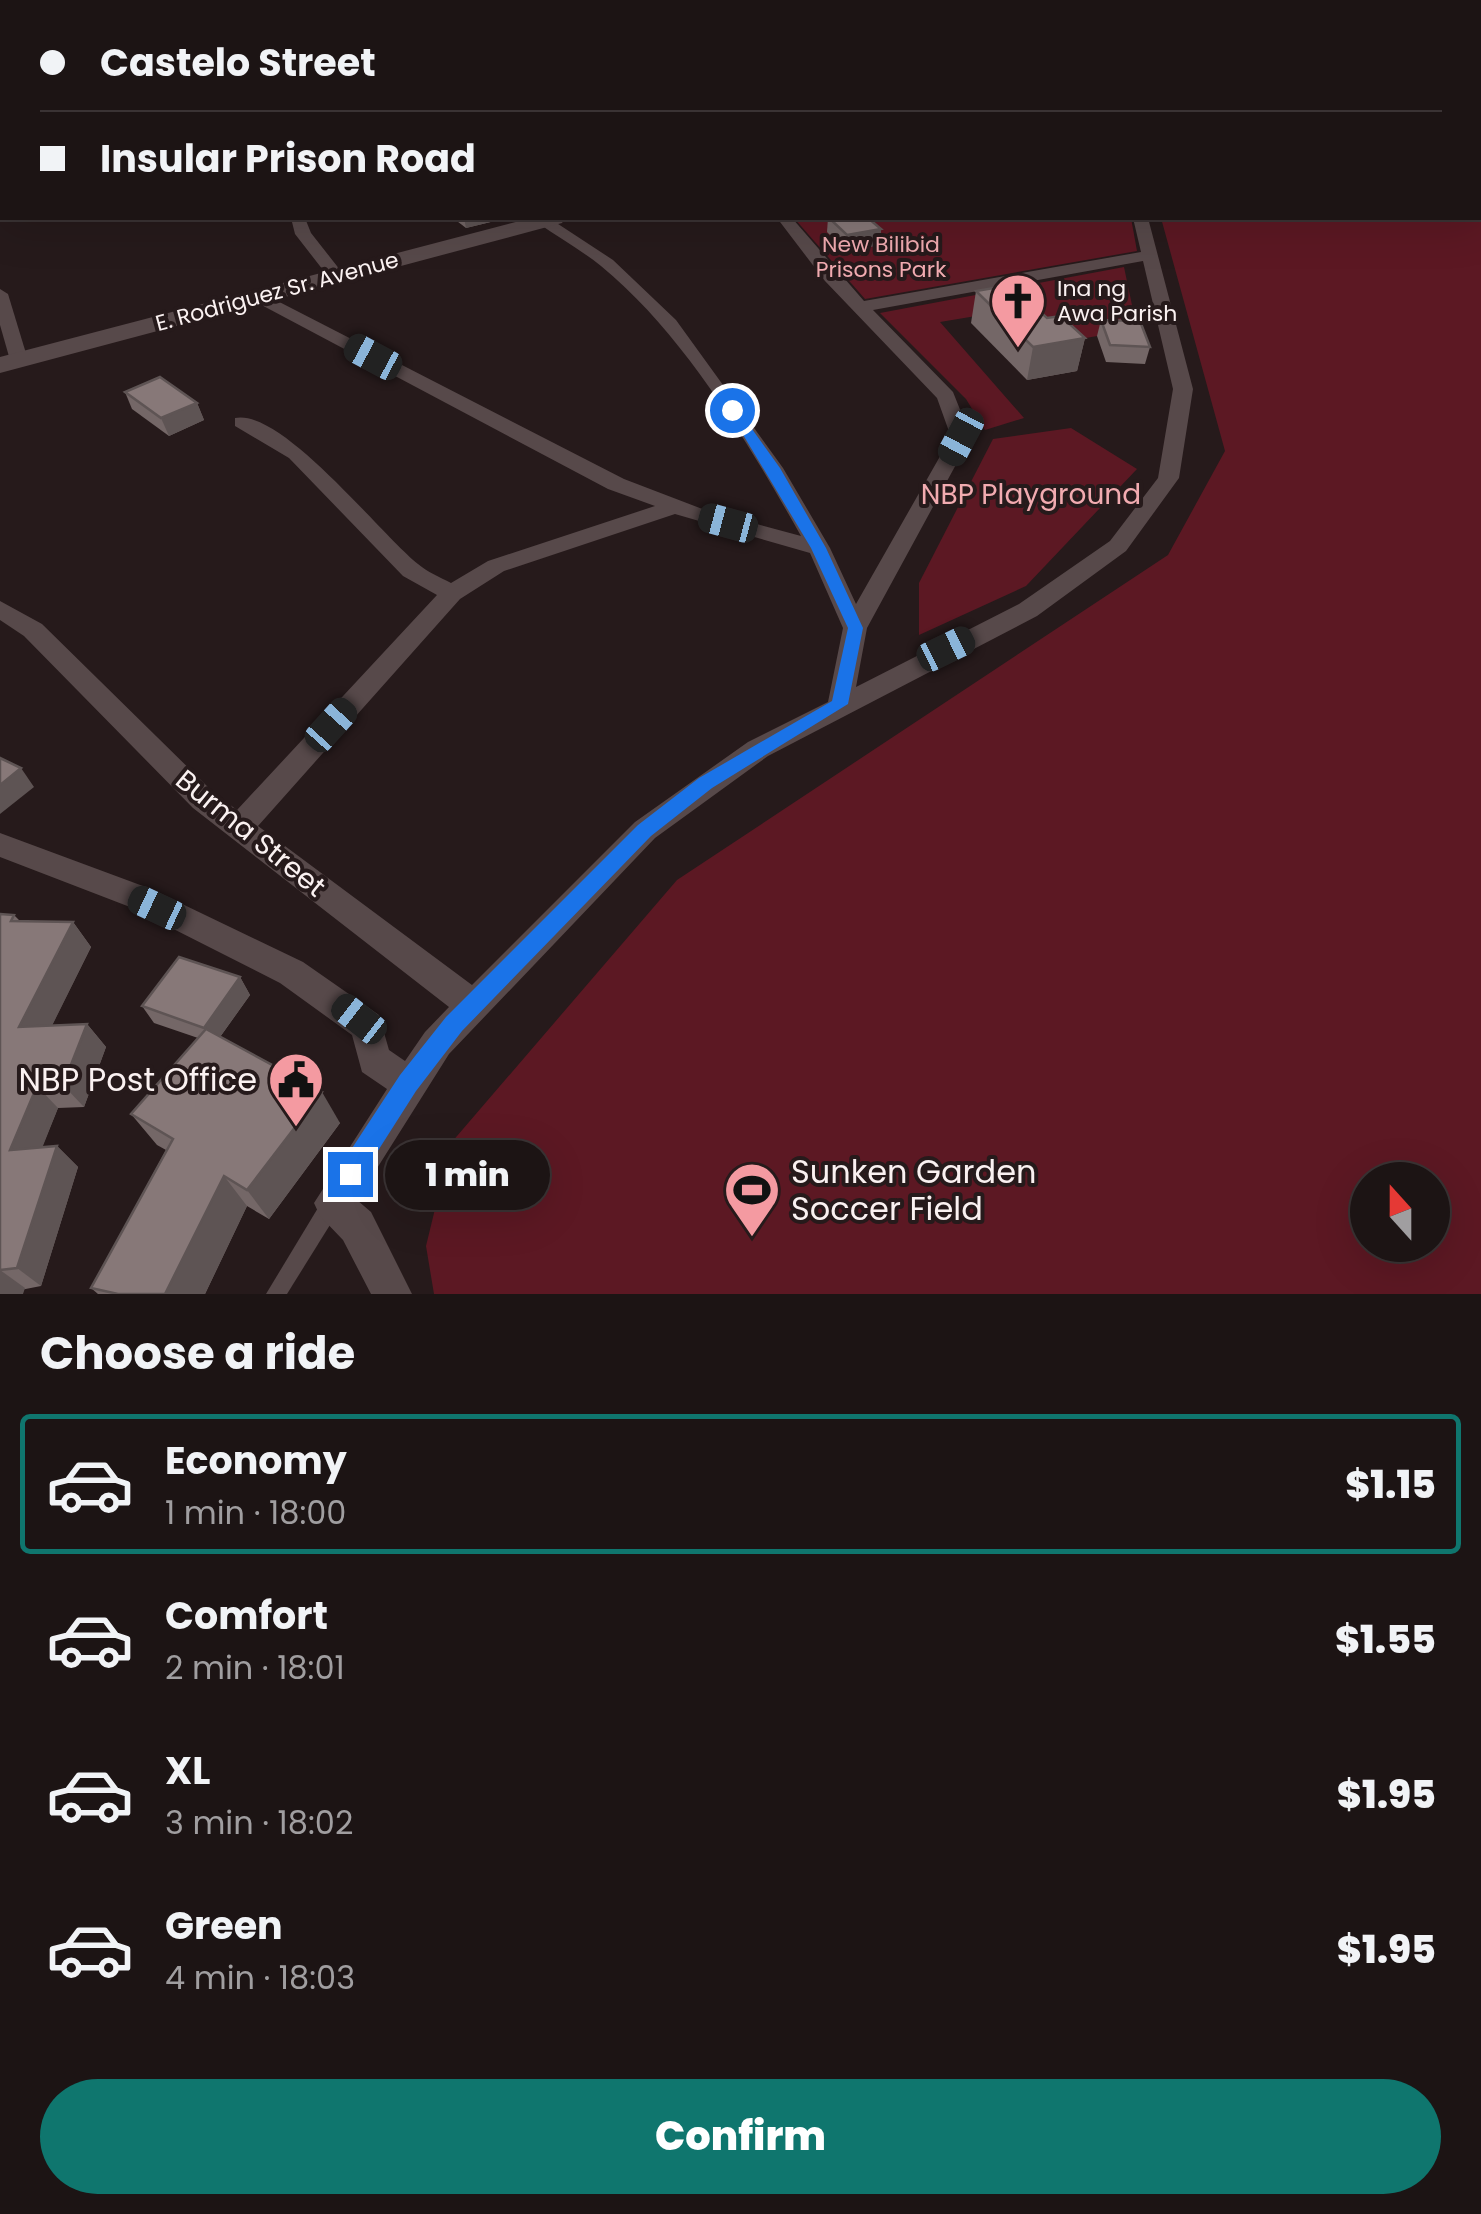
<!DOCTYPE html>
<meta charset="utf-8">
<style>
:root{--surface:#1c1414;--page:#292122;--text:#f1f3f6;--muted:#a09ea0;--line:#3a3334;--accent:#0f766e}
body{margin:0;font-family:Poppins,sans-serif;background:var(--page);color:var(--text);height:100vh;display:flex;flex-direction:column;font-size:38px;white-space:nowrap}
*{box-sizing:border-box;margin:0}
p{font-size:32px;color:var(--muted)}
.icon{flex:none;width:55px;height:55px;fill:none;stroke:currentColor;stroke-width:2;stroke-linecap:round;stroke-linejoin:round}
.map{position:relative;height:1294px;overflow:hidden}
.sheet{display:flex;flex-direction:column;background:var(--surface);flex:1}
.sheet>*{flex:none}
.hud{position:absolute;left:0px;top:0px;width:1482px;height:220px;box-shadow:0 10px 40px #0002,0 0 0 2px var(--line);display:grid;align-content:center;height:220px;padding:0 40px;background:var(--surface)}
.needle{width:65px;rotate:339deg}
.fabs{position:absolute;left:1350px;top:1162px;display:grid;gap:20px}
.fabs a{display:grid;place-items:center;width:100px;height:100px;border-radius:50%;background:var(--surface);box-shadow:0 10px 40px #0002,0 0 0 2px var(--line);font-size:50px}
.end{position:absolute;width:45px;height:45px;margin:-22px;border:12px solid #1a73e8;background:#fff;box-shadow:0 0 0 5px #fff}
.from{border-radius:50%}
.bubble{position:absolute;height:70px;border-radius:35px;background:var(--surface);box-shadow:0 10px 40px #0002,0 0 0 2px var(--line);font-size:32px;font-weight:800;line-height:70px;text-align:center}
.car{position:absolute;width:30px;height:60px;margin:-30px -15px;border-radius:12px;box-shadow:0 0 8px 2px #0007;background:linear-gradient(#222 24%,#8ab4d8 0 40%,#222 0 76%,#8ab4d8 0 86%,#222 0)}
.hud b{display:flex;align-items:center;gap:35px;height:95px;font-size:38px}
.hud b+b{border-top:2px solid var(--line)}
.hud i{width:25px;height:25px;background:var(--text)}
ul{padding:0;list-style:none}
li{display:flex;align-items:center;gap:30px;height:140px;margin:0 20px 15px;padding:0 20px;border:5px solid transparent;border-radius:10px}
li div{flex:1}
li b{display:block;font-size:38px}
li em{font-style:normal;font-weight:800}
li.current{border-color:var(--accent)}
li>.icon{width:90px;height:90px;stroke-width:1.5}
h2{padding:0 40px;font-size:45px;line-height:120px}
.cta{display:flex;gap:20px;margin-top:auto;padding:20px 40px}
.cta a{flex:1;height:115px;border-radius:60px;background:var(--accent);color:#fff;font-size:40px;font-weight:800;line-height:115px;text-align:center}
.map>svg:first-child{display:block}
.green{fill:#5c1823;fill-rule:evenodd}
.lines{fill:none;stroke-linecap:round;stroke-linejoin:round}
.river{fill:#7e313b;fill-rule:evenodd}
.lane{fill:#57494a;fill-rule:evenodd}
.street{fill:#57494a;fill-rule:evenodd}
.secondary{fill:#57494a;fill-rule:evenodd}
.wall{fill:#746767}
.shaded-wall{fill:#5e5454}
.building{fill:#877878;stroke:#5e5454;stroke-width:2.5}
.route{fill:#1a73e8}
.labels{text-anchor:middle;stroke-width:8;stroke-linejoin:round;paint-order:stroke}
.far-park-label{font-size:22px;fill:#f1abb0;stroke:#261a1b}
.far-poi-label{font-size:22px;fill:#faf1f1;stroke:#261a1b;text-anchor:start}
.far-street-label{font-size:22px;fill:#faf1f1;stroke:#261a1b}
.park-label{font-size:28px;fill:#f1abb0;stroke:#261a1b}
.street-label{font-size:28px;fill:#faf1f1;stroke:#261a1b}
.near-poi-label{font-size:32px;fill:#faf1f1;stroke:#261a1b;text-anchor:end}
</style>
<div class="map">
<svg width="1481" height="1294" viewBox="0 0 1481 1294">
<rect width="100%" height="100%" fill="#261a1b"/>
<g class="green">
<path d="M1481,14v1280h-1047l-8,-48 25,-103 226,-263 491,-325 57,-104 -64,-233h319zM1368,1180h64v65h-64z"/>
<path d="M794,218h337l6,33 -272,48z"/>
<path d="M1124,267l13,62 -74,13 -39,-34 -84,14 84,96 -39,12 -19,-31 -86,-86z"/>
<path d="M1071,428l66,41 -111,117 -107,49v-52l74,-144z"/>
</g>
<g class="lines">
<path class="river" d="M2,122v16l-2,1v-16z"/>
<path class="lane" d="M331,1196l7,2 2,7 -2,7 -51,82h-21l58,-96z"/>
<g class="street">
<rect x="180" y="0" width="10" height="2"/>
<path d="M855,0h16l1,2h-14z"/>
<path d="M982,0h12l1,2h-11z"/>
<path d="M1127,0h21l1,2h-19z"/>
<path d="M1378,0h25l1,2h-23z"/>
<rect x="1480" y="9" width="1" height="6"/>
<path d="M2,87v8l-2,1v-8z"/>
<path d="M2,115v9l-2,1v-9z"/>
<path d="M291,218h14l6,15 33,42 -2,4h-12l-35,-45z"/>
<path d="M537,218h12l64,42 63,60 107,148 47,80 26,56 95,-167 -14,-39 -112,-117 -48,-63h15l72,83 277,-49 -8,-34h15l45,171 -14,89 -53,73 -89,65 -269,140 -113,82 -206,216 -92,146 14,12 41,82h-41l-28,-54 -23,-24 -6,-13 73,-114 -25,-17 -10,-37 -72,-52 -150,-76 -130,-50v-24l151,56 152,73 76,53 10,35 16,11 20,-29 24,-25 -256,-199 -169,-172 -24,-16v-19l42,23 171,168 24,18 200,-215 -34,-19 -114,-118 -54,-32v-8c47,-10 146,117 183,146 9,8 22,13 33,19l37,-22 167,-55 -47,-17 -356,-189 -2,-4 8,-5 366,188 81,31 96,26c-52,-92 -117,-202 -200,-270 -20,-16 -43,-29 -63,-43zM1143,261l30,128 -15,89 -48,63 -91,63 -163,83 11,-59 104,-191 -18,-45 -80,-82zM675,514l135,39 33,75 -15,74 -80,40 -113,80 -163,163 -214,-159 202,-227 44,-28z"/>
<path d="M0,289l8,5 20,66 -2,4 -7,2 -9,-6 -10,-35z"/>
</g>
<g class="secondary">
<path d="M1409,0h15l1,1 -14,1z"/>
<path d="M531,218h34l-3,5 -562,150v-16z"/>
</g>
</g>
<g class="wall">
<path d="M453,218h54l-41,10z"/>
<path d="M828,218h40l13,11 -1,16 -34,6 -19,-19z"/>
<path d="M976,291l71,27 38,20 -8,33 -50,9 -56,-57z"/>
<path d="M1101,320l49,27 -5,17 -39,-2 -9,-26z"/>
<path d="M125,392l72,11 7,17 -35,16 -37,-27z"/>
<path d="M0,914l14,1 6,6 53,1 18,25 -39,78 35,-1 19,23 -22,60 -26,1 -16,39 15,-1 21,21 -37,119 -41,8z"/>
<path d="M240,977l10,18 -30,42 120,86 -71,96 -22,-13 -42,88h-107l-7,-6 75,-138 -9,-5 -26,-31 67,-76 -44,-15 -12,-17z"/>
</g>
<g class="shaded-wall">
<path d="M13,0h49l-11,2h-39z"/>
<path d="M2,25v16h-2v-15z"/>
<path d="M464,218h43l-41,10z"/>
<path d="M881,229l-1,16 -34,6 1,-16z"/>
<path d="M1085,338l-8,33 -50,9 6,-33z"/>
<path d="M197,403l7,17 -35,16 -8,-18z"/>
<path d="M21,768l13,19 -34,27v-29z"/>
<path d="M73,922l18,25 -51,103 -21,-23z"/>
<path d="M240,977l10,18 -35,49 -11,-16z"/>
<path d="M87,1024l19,23 -22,60 -21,-22z"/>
<path d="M37,1086l21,22 -25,63 -23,-21z"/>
<path d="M322,1092l18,31 -71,96 -22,-29z"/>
<path d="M57,1146l21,21 -37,119 -24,-18z"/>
<path d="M224,1176l23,30 -42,88h-40z"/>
<path d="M0,1270l25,18 -2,6h-23z"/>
</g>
<g class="building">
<path d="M0,0h13l-1,2h-10v23l-2,1z"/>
<path d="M829,218h39l13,11 -34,6z"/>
<path d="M1011,285l36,33 14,-2 24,22 -52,9 -57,-56z"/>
<path d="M1101,320l39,1 10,26 -40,-2z"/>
<path d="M160,377l37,26 -36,15 -36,-26z"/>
<path d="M0,758l21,10 -21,17z"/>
<path d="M0,914l14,1 -3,6 62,1 -54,105 68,-3 -24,61 -26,1 -27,64 47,-4 -40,122 -17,2z"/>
<path d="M179,957l61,20 -36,51 -62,-22z"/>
<path d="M206,1029l116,63 -75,98 -23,-14 -59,118h-47l-27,-6 82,-149 -42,-25z"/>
</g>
<path class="route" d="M727,408h10l43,60 46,80 37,80 -15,76 -136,84 -61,48 -189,195 -46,60 -58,91 -8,4 -9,-4 -4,-8 4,-9 59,-90 46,-58 192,-192 61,-47 133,-77 16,-73 -37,-80z"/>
<defs>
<g id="church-pin" transform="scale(2.875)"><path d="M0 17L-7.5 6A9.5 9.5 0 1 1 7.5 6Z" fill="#f49aa1" stroke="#261a1b"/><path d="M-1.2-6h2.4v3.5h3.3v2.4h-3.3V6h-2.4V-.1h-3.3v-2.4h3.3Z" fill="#111"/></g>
<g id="civic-pin" transform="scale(2.875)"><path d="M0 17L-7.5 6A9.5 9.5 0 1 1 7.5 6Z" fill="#f49aa1" stroke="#261a1b"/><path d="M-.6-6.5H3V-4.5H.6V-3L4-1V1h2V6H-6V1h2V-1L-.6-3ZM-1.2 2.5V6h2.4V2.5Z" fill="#111"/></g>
<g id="stadium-pin" transform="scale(2.875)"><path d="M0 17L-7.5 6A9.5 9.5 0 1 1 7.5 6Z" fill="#f49aa1" stroke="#261a1b"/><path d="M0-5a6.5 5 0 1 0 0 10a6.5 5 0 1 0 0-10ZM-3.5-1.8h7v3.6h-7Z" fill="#111"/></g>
</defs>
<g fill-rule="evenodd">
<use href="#church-pin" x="1018" y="301"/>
<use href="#civic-pin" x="296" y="1080"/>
<use href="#stadium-pin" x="752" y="1190"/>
</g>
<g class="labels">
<g class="far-park-label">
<text x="881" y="252">New Bilibid<tspan x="881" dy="25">Prisons Park</tspan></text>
</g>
<g class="far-poi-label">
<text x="1057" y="296">Ina ng<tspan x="1057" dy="25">Awa Parish</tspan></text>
</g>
<g class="far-street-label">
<text transform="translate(277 291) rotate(-15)" y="8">E. Rodriguez Sr. Avenue</text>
</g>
<g class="park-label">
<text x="1031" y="504">NBP Playground</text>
</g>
<g class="street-label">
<text transform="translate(251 833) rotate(39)" y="10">Burma Street</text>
</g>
<g class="near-poi-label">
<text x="257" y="1091">NBP Post Office</text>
<text x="791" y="1183" text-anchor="start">Sunken Garden<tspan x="791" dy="37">Soccer Field</tspan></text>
</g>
</g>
</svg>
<div class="fabs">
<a><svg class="needle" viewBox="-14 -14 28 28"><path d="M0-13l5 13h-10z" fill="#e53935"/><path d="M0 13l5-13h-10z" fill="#a09ea0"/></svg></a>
</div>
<i class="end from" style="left:732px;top:410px"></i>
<i class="end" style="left:350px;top:1174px"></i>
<div class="bubble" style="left:385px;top:1140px;width:165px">1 min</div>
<i class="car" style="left:373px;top:357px;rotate:298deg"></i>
<i class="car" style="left:961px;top:437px;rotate:208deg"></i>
<i class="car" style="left:728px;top:523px;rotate:285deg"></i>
<i class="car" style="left:946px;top:649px;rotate:64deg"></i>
<i class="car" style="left:331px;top:725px;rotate:42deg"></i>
<i class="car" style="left:157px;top:908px;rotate:295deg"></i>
<i class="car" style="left:359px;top:1019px;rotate:308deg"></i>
<div class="hud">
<b><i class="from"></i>Castelo Street</b>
<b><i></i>Insular Prison Road</b>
</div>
</div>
<section class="sheet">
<h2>Choose a ride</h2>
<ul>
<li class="current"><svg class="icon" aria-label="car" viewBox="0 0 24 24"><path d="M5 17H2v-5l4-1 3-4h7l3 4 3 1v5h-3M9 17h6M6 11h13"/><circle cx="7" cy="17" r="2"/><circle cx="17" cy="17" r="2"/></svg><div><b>Economy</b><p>1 min · 18:00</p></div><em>$1.15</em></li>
<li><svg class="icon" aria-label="car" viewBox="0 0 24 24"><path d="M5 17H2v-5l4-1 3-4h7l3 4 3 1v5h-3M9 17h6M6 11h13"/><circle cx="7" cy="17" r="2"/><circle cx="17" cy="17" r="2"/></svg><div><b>Comfort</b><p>2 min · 18:01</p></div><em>$1.55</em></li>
<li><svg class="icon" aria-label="car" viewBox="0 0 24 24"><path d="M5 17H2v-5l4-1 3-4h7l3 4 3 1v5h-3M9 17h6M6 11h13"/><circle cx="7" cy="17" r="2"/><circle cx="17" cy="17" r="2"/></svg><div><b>XL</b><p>3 min · 18:02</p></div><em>$1.95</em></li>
<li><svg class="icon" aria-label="car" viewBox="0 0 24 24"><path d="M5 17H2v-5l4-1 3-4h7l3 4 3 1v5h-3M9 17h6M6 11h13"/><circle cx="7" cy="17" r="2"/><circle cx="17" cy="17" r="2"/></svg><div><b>Green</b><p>4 min · 18:03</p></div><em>$1.95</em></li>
</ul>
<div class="cta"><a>Confirm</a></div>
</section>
